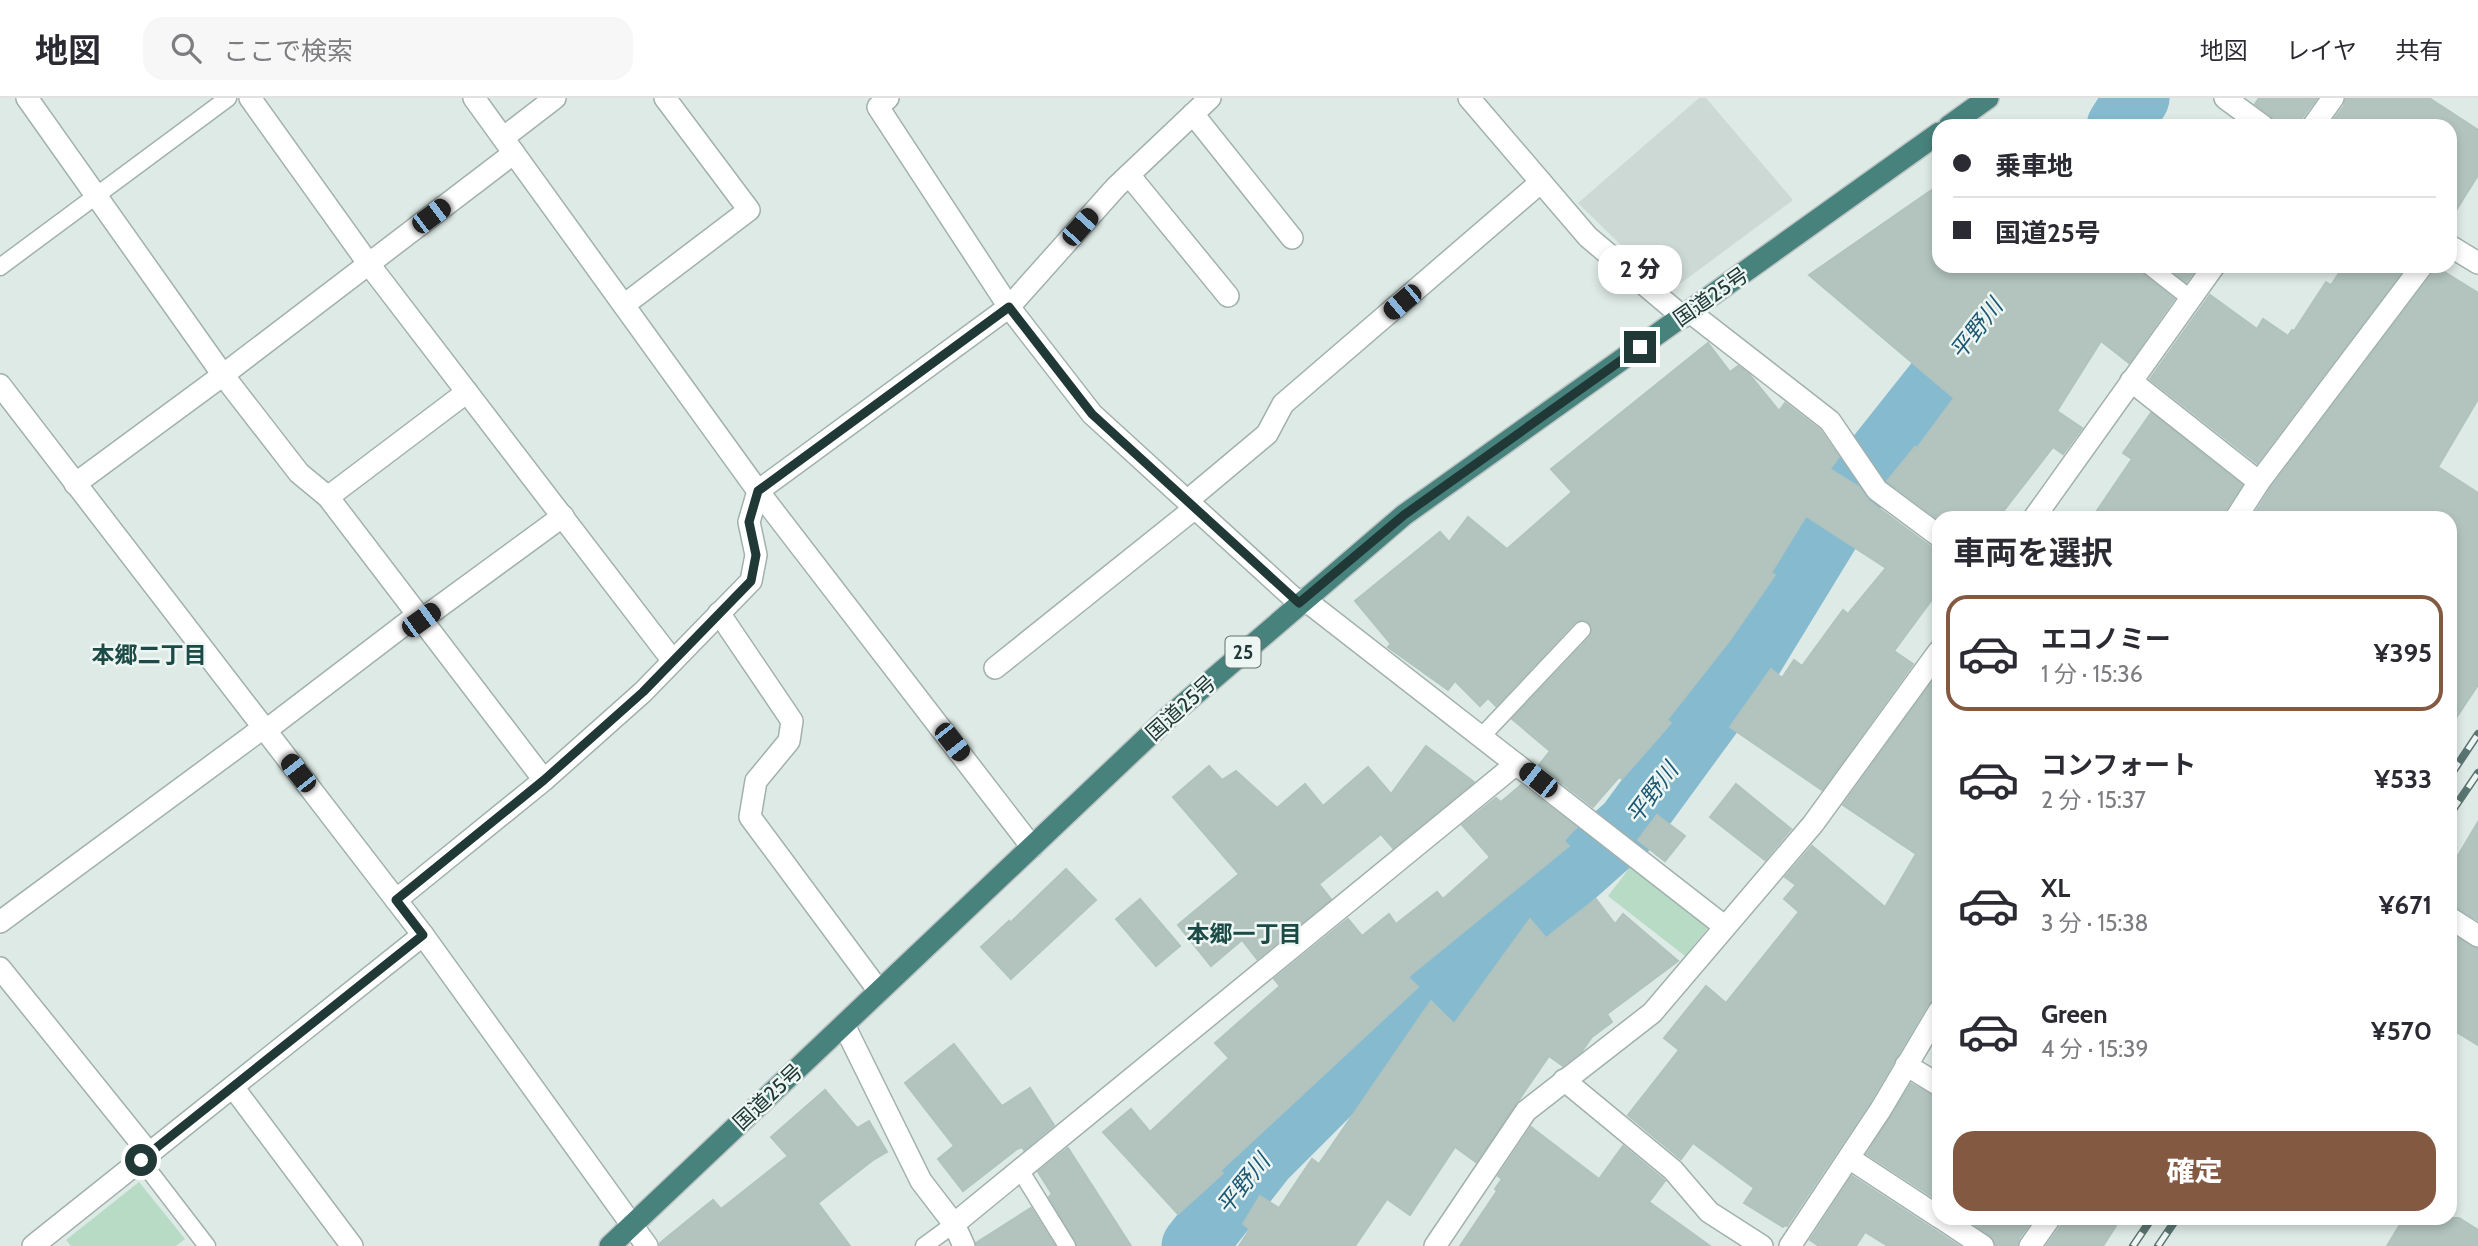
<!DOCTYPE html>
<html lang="ja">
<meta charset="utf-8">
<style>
:root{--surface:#fff;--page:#f7f7f7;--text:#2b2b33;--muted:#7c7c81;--line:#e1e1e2;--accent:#845942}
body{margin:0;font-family:Cabin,"Noto Sans JP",sans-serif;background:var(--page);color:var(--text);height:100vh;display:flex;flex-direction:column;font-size:26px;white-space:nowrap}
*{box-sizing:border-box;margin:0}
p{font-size:23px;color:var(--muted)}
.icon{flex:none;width:38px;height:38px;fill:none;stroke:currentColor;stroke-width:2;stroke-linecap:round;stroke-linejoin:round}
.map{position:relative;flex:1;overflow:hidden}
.sheet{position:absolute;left:1932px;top:413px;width:525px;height:714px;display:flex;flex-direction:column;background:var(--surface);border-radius:21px;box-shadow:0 4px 10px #0003}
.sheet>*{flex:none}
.top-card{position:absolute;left:1932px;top:21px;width:525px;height:154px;border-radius:21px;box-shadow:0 4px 10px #0003;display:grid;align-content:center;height:154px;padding:0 21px;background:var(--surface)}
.end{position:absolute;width:32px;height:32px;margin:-16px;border:9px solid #203936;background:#fff;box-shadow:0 0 0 4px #fff}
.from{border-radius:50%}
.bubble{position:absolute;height:49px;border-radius:21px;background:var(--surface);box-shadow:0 4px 10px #0003;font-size:23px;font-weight:800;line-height:49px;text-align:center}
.car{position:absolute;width:21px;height:42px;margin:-21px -10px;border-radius:9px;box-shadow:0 0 5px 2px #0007;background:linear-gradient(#222 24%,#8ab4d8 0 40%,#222 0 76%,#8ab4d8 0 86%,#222 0)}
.top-card b{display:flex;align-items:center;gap:24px;height:66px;font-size:26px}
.top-card b+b{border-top:2px solid var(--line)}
.top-card i{width:18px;height:18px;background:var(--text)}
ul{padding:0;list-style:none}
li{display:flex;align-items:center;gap:21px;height:116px;margin:0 14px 10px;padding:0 7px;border:4px solid transparent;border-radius:21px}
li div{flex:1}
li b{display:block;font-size:26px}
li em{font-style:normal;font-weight:800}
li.current{border-color:var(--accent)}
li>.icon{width:63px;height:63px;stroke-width:1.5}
h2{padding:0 21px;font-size:32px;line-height:84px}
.button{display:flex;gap:14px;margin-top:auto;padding:14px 21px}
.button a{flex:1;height:80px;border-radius:21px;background:var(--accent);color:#fff;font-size:28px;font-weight:800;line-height:80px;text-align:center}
header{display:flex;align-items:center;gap:42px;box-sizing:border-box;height:98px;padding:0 35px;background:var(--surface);border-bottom:2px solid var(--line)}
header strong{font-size:33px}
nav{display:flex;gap:38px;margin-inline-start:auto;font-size:24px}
.search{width:490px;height:63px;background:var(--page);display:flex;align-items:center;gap:18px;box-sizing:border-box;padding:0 24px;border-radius:21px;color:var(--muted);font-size:26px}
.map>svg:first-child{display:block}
.built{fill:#ccd9d5}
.green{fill:#b7dbc5}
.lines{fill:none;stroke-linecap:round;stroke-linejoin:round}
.river{stroke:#85bacf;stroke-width:65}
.building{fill:#b3c4bf;stroke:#b1c3be;stroke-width:2}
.service-casing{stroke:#a1b1ae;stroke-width:19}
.minor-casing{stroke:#a1b1ae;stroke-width:24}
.tertiary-casing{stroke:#a1b1ae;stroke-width:24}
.trunk-casing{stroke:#bcc4c3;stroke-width:24}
.service{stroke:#fff;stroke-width:16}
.minor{stroke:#fff;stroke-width:21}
.tertiary{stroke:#fff;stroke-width:21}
.trunk{stroke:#48827c;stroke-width:21}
.rail-casing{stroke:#5a7571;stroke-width:8}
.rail{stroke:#eef6f3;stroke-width:5;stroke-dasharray:16;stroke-linecap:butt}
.route{stroke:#203936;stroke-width:9}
.labels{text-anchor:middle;stroke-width:5;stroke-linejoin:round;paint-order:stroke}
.shield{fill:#eef6f3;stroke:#5e726f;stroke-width:2}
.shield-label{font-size:19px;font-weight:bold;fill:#203936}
.street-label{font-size:21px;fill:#203936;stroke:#eef6f3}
.water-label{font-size:23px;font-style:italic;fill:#1b5874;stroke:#eef6f3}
.neighbourhood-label{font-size:23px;font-weight:bold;fill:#1c4a46;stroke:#eef6f3}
</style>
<header>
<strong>地図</strong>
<div class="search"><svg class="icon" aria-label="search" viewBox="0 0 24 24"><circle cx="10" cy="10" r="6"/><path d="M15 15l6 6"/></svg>ここで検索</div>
<nav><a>地図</a><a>レイヤ</a><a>共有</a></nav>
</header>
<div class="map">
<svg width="2478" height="1148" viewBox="0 0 2478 1148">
<rect width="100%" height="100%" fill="#deeae6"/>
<path class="built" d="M1699,0h7l87,102 -124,92 -91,-89z"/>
<g class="green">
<path d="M1631,768l78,61 -24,29 -77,-60z"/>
<path d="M139,1084l46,57 -9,7h-105l-5,-6z"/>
</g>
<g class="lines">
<g class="river">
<path d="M2119,28l18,-28"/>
<path d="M1194,1148l70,-89 67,-67 298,-265 120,-164 108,-177 139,-175 29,-43"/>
</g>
</g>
<g class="building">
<path d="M2259,0h58l-15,20 -2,8h-24l-5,-10 -16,-12z"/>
<path d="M2346,0h83l49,32v45l-28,45v-94h-121l15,-20z"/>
<path d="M1939,87v81h200l4,8 31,25 -45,64 -28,-22 -44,70 25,17 -19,26 -10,-7 -55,71 -59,2 -52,-39 28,-34 2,1 37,-50 -145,-123z"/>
<path d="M2166,168h32l-12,16z"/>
<path d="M2344,168h62l-149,197 -107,-84 60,-84 47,34 6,-10 25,17 4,-6 2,1 32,-49 5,3z"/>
<path d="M2435,168l43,27v106l-40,68 40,26v192l-28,42v-209h-198l18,-29 162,-215z"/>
<path d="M1708,245l22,29 8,-6 11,8 30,37 6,-8 35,27 19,27 -9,12 29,18 10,14 62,46 8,2v41l-45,61 19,13 -91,126 -92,-63 41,-58 11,9 12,-18 8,6 41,-56 5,4 38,-46 -80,-52 -35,57 4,2 -45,65 -63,80 4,3 -49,56 -3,-2 -26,30 -54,-42 11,-14 -38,-32 78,-82 2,-9 -3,-6 -9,-2 -6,3 -78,83 -8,-8 -8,8 -25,-25 -7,9 -60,-43 3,-3 -36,-43 85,-69 9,10 19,-25 39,32 65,-57 -21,-23z"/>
<path d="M2151,315l91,72 -17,26 -2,7h-131l40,-59 -9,-6z"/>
<path d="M1934,581l5,4v315l-11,6 -58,98 -83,124 -2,-1 -2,2 -39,-24 10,-15 -61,-45 -12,16 -53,-44 51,-65 -15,-12 42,-52 20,17 73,-91 -15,-13 12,-14 -11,-8 27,-31 73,61 31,-53 -73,-49z"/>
<path d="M1426,648l48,36 -81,66 -12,-14 -62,50 12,15 -74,60 -15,-19 -31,26 -33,-41 61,-51 -66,-77 36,-31 13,14 14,-9 41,37 28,-24 18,22 45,-39 23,27z"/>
<path d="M1736,686l55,45 -26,31 -55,-43z"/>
<path d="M1521,687l55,42 -12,14 5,5 -161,131 10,10 -198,184 3,2 -45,41 -75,-82 28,-23 19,23 79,-74 -14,-15 65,-57 -6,-7 74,-60 14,17 27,-22 7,10 41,-32 6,7 47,-42 -28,-32 34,-27 5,4z"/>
<path d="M1657,717l28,21 -20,25 -27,-21z"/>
<path d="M2478,724v98l-28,-15v-36z"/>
<path d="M1066,771l30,31 -85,79 -30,-32 28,-26 1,2z"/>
<path d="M1140,801l40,47 -24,20 -40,-47z"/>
<path d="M1596,801l19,25 8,-10 55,47 -71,53 5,8 -20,15 -10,14 -19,15 -14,-10 -73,106 -21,-15 -45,68 -23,-16 -32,47h-116l11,-17 -7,-5 17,-28 19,12 33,-49 7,5 112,-163 23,23 76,-105 16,19z"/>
<path d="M2450,836l28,15v96l-28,-17z"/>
<path d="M954,946l48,62 28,-18 24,37 -30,25 -2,-3 -5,2 -54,42 -25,-32 16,-13 -49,-63z"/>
<path d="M1911,986l28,14v103l-72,-47z"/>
<path d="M825,992l32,38 12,-7 18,31 -14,8 -55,43 32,43h-190v-3l53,-43 8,9 67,-53 -17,-19z"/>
<path d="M1531,1029l68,52 24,-33 42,35 -16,21 61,44h-250l37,-55 -2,-2 7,-10 -4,-3z"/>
<path d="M1068,1050l63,98h-54l-28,-49 3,-3 -14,-22z"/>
<path d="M1852,1078l81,53 26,17h-71l-23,-14 -9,14h-37l-9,-6z"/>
<path d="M1031,1110l24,38h-78l-1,-3z"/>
<path d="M1965,1120h69l-15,20 -2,8h-21l-5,-10z"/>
<path d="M2063,1120h58l-18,28h-57l15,-20z"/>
<path d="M2404,1120h55l19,12v16h-91z"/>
</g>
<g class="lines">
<g class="service-casing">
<g id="service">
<path d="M2149,168l42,33"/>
<path d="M0,169l228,-169"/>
<path d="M1481,639l101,-107"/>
<path d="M141,1062l66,86"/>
<path d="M1020,1072l47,76"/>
<path d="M924,1148l30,-22"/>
</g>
</g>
<g class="minor-casing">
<g id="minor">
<path d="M27,0l196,277 76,98 29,24 216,283"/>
<path d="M250,0l118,165 305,398"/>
<path d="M474,0l284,393 274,356"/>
<path d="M888,0l-10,9 131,200 83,107 207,189"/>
<path d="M1469,0l119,139 95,80"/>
<path d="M1193,16l99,124"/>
<path d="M2313,28l20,-28"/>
<path d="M503,40l52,-40"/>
<path d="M1129,77l99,121"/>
<path d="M624,207l125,-95 -84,-112"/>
<path d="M1690,214l140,109 47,69 62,46"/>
<path d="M2131,283l128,101"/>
<path d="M0,287l423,550 224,311"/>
<path d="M75,386l148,-109 291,-222"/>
<path d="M328,399l139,-105"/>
<path d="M1187,403l80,-67 16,-30 258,-222"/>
<path d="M2034,420l180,-252"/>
<path d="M2236,420l23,-36 163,-216"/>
<path d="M1304,501l420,327"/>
<path d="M719,515l73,108 -3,20 -33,40 -6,36 129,174"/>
<path d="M421,522l142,-104"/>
<path d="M995,570l200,-160"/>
<path d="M265,633l152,-116"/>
<path d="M396,802l148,-120 99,-88 108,-111 5,-26 -7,-33 9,-31 251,-184 107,-120 94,-89"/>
<path d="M2450,820l28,18"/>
<path d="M0,824l263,-194"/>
<path d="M0,870l149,185"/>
<path d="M844,927l77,156 33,43 10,22"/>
<path d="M1906,967l33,20"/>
<path d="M1564,982l109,90 36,42 53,34"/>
<path d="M233,989l119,159"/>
<path d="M1849,1060l90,59"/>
<path d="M1941,1120l42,28"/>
<path d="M954,1126l562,-460"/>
<path d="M33,1148l390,-311"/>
<path d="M1435,1148l91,-135 126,-98 161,-189 126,-173"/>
<path d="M1790,1148l91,-137 58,-98"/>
<path d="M2030,1148l20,-28"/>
</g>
</g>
<g class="tertiary-casing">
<g id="tertiary">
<path d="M2225,0l38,28"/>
<path d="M2450,148l28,17"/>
</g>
</g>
<g class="trunk-casing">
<g id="trunk">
<path d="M1949,28l39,-28"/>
<path d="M610,1148l562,-532 232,-199 535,-382"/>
</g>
</g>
<use href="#service" class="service"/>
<use href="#minor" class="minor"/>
<use href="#tertiary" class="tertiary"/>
<use href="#trunk" class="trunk"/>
<g class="rail-casing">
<g id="rail">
<path d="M2450,678l28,-42"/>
<path d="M2450,716l28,-41"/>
<path d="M2133,1148l19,-28"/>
<path d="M2158,1148l19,-28"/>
</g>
</g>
<use href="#rail" class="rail"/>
</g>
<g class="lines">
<path class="route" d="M141,1062l282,-225 -27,-35 148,-120 99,-88 108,-111 5,-26 -7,-33 9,-31 251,-184 83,107 207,189 105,-88 236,-168"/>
</g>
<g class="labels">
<rect class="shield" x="1225.5" y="538.5" width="35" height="31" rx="5"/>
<g class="shield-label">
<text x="1243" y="561">25</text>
</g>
<g class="street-label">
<text transform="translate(1711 199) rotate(-35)" y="7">国道25号</text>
<text transform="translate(1181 610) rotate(-42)" y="7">国道25号</text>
<text transform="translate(768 999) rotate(-43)" y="7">国道25号</text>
</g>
<g class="water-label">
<text transform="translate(1976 231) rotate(-52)" y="8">平野川</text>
<text transform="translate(1652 695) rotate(-53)" y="8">平野川</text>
<text transform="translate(1243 1086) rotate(-51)" y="8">平野川</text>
</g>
<g class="neighbourhood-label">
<text x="149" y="565">本郷二丁目</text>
<text x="1244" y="844">本郷一丁目</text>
</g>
</g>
</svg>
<i class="end from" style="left:141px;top:1062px"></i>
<i class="end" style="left:1640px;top:249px"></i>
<div class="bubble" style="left:1598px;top:147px;width:84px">2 分</div>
<i class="car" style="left:431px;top:118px;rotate:53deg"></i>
<i class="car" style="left:1080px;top:129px;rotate:42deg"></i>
<i class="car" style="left:1402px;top:204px;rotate:230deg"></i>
<i class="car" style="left:421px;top:522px;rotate:54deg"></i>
<i class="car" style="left:952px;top:644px;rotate:142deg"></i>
<i class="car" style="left:298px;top:675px;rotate:322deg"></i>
<i class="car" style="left:1538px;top:682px;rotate:308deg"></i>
<div class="top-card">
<b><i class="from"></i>乗車地</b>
<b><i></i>国道25号</b>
</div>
<section class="sheet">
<h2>車両を選択</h2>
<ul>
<li class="current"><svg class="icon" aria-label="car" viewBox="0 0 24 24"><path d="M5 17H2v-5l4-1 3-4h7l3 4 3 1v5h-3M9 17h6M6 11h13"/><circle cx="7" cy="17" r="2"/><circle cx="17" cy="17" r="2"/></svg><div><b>エコノミー</b><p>1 分 · 15:36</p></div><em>¥395</em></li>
<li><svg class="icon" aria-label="car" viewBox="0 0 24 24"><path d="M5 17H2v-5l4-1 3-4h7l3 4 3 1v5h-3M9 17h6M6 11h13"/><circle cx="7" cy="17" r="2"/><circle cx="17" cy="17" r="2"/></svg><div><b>コンフォート</b><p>2 分 · 15:37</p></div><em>¥533</em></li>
<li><svg class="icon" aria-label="car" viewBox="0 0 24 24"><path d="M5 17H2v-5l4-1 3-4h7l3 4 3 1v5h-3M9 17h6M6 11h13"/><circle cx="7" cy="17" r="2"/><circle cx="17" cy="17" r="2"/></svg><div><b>XL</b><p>3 分 · 15:38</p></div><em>¥671</em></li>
<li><svg class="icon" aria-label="car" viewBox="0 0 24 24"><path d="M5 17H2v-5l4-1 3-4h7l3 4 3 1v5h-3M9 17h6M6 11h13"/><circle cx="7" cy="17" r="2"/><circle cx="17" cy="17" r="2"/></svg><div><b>Green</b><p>4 分 · 15:39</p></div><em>¥570</em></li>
</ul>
<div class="button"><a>確定</a></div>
</section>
</div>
